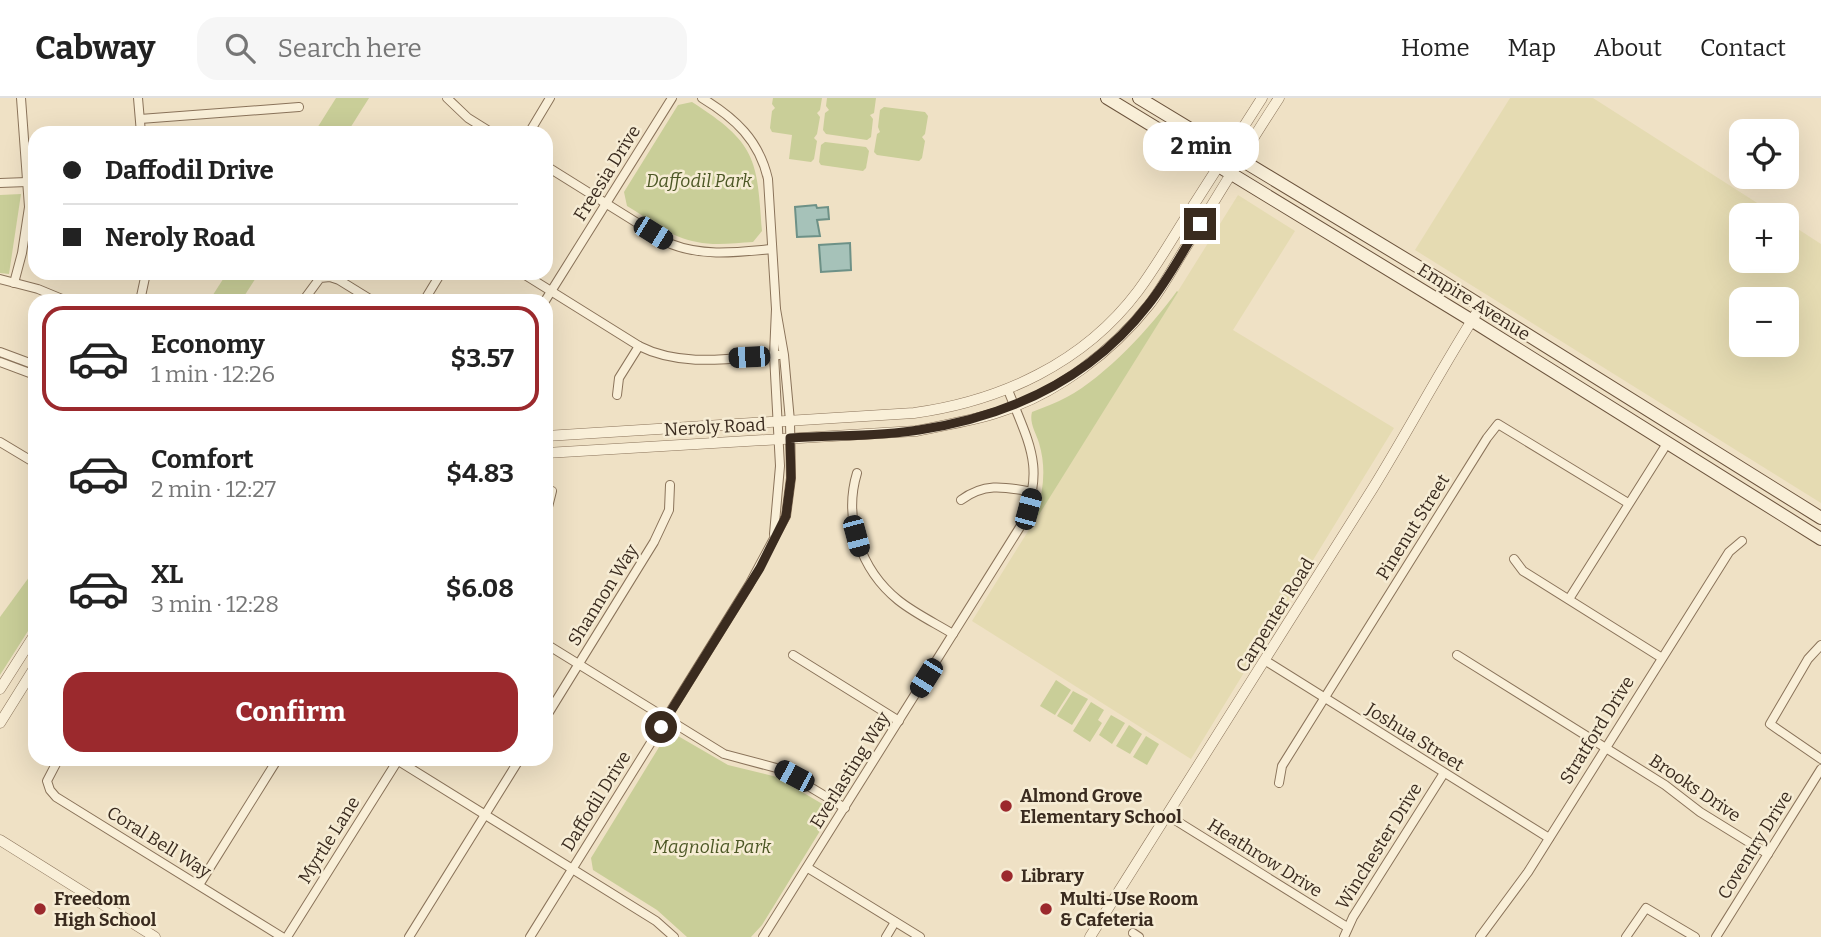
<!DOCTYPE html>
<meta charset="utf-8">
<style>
:root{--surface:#fff;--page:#f6f6f6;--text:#222;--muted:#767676;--line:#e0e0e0;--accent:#9b292d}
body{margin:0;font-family:Bitter,serif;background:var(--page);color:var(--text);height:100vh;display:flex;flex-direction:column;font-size:26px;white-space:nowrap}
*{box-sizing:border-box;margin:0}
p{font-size:23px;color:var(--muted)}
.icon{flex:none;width:38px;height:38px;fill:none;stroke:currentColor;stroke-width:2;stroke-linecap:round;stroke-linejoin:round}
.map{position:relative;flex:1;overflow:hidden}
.drawer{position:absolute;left:28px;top:196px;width:525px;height:472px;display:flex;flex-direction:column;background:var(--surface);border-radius:21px;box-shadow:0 7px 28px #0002}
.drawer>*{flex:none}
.top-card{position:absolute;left:28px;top:28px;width:525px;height:154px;border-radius:21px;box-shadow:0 7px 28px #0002;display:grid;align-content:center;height:154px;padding:0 35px;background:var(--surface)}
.tools{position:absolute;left:1729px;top:21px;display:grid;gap:14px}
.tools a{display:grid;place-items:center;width:70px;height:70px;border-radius:14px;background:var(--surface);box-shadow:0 7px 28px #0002;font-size:35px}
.end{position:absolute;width:32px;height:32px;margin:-16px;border:9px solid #3a2b1f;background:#fff;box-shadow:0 0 0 4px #fff}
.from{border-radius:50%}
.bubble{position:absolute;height:49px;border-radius:21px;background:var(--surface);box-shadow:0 7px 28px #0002;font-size:23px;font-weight:700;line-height:49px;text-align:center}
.car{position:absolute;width:21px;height:42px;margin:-21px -10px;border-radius:9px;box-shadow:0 0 5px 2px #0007;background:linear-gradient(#222 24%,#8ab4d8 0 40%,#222 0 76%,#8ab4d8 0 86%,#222 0)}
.top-card b{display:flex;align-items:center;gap:24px;height:66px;font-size:26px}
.top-card b+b{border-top:2px solid var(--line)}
.top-card i{width:18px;height:18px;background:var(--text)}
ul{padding:12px 0 0;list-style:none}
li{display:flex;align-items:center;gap:21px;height:105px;margin:0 14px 10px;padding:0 21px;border:4px solid transparent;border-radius:21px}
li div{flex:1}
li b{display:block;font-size:26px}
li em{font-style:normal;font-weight:700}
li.current{border-color:var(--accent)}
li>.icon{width:63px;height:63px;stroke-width:1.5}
.cta{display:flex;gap:14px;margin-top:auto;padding:14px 35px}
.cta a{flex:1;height:80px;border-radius:21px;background:var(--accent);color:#fff;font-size:28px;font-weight:700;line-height:80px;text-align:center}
header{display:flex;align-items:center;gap:42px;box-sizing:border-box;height:98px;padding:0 35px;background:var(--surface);border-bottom:2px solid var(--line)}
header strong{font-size:33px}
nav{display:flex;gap:38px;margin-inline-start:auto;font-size:24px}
.search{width:490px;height:63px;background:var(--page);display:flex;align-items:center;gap:18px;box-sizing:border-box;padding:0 24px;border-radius:21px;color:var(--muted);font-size:26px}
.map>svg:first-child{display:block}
.farmland{fill:#e5dbb2;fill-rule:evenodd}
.green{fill:#c9ce98}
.water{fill:#a6c2b9;stroke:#6d9187;stroke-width:2}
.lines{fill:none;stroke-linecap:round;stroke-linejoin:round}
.minor-casing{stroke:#8a735a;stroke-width:10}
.tertiary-casing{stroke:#8a735a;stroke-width:11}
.secondary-casing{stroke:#6c543d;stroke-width:14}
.minor{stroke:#f9efd8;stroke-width:8}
.tertiary{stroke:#f9efd8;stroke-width:10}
.secondary{stroke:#f9efd8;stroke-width:12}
.route{stroke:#3a2b1f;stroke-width:9}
.poi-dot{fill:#9b292d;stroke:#f6ecd4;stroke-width:2.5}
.labels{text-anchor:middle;stroke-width:5;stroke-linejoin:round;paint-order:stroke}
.street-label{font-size:18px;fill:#3a2b1f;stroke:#f6ecd4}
.park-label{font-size:18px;font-style:italic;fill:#4c5725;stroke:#f6ecd4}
.poi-label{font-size:18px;font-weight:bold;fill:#3a2b1f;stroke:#f6ecd4;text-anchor:start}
</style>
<header>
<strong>Cabway</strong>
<div class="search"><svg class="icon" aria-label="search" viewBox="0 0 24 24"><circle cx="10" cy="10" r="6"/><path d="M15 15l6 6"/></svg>Search here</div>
<nav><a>Home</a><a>Map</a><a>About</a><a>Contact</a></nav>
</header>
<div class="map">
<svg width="1821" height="839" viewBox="0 0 1821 839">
<rect width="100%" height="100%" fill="#efe1c5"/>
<g class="farmland">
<path d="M1510,0h83l183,117h-35v46h46v-39l34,22v259l-406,-253zM1741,201h46v46h-46z"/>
<path d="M1238,97l57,36 -62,99 161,98 -203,331 -219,-138z"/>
</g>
<g class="green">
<path d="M336,0h33l-22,35h-33z"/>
<path d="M773,0h49l-2,12 -3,3 3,4 -3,17 -3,4 3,3 -3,18 -3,3 -22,-3 3,-24 -20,-3 -2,-4 2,-17 3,-3 -3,-4z"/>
<path d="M827,0h49l-2,15 -4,2 3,4 -2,18 -4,3 -41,-6 -3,-4 2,-17 4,-3 -3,-4z"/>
<path d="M692,4c64,41 65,56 70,129l-9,11c-18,1 -38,4 -56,0 -26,-4 -48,-23 -70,-36l-3,-14 54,-87z"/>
<path d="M884,9l41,5 3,4 -3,18 -3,3 3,4 -3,17 -3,3 -42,-6 -3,-3 3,-18 3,-2 -2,-5 2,-17z"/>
<path d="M825,44l41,5 3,4 -3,17 -3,3 -42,-6 -2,-3 2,-17z"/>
<path d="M21,96l-12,80 -9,-1v-78z"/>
<path d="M227,175h32l-18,28h-32z"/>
<path d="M1177,193l1,1 -148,237c12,-28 18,-56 9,-86 -3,-10 -10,-20 -7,-31 12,-5 24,-9 35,-15 38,-20 85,-71 110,-106z"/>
<path d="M35,471v51l-35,55v-58z"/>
<path d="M1056,582l15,10 -16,25 -15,-9z"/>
<path d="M1073,593l15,8 -16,26 -15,-9z"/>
<path d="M1091,604l13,8 -6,10 4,3 -12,19 -17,-11z"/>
<path d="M1111,617l14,8 -13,21 -13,-9z"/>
<path d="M1129,627l13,9 -12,20 -14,-8z"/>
<path d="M678,638l50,29 49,12 47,28 4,13 -66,107 -11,12h-64l-30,-27 -64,-40 -2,-12 73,-119z"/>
<path d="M1146,638l13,8 -12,21 -14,-8z"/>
</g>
<g class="water">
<path d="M816,107l1,3 11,-1 1,12 -12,1 3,16 -23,1 -2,-30z"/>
<path d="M850,145l1,27 -30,2 -2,-27z"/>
</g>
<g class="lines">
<g class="minor-casing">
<g id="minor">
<path d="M138,0l3,35"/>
<path d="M447,0l21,20 24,15"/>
<path d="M702,0c33,20 57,42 66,81l8,130 -2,46 6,111 -6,68"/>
<path d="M140,21l159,-12"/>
<path d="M529,35l21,-35"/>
<path d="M546,68l125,78c33,13 67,8 101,5"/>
<path d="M0,85l27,-1"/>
<path d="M522,175l117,73c43,22 94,12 140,9"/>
<path d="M0,181l38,10 29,12"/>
<path d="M14,185l8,-30 7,-46 -8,-109"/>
<path d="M140,203l6,-28"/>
<path d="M303,203l17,-23 10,-1 9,3 34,21"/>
<path d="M424,203l17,-28"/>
<path d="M545,203l127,-203"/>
<path d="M0,254l35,13"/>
<path d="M0,264l35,13"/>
<path d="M617,297l2,-17 20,-32"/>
<path d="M0,344l35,21"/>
<path d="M857,375c-14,46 4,97 41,127 16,13 37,23 55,34"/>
<path d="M961,402c24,-18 44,-13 72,-8"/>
<path d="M546,417l6,-24"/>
<path d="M1514,461l9,12 139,87"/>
<path d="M1569,501l99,-157"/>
<path d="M546,546l178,110 56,15 65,39"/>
<path d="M1821,547l-13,14 -38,65 51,35"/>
<path d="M793,557l106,66"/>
<path d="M1457,557l208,130 35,27 68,42"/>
<path d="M1266,563l283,177"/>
<path d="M546,619l108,-175 15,-32 1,-25"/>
<path d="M58,662l-11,21 3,9 6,7 226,140"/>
<path d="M397,662l259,161 18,16"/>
<path d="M1279,685l3,-17 205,-328 11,-14 130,79"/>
<path d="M1167,717l180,112"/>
<path d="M808,770l112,69"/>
<path d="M199,787l78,-125"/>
<path d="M1133,835l6,4"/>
<path d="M287,839l111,-177"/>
<path d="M409,839l110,-177"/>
<path d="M530,839l219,-352 37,-69 5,-38 -1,-57 -6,-66 -8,-46"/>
<path d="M763,839l257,-410c27,-58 9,-83 -12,-137"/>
<path d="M886,839l9,-15"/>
<path d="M1344,839l9,-20 91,-144"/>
<path d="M1480,839l48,-65 201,-320 13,-11"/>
<path d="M1626,839l20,-29 49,29"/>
<path d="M1716,839l105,-168"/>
</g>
</g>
<g class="tertiary-casing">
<g id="tertiary">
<path d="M546,338l368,-23c87,-12 170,-50 224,-122 20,-27 37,-57 55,-85 23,-36 46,-72 69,-108"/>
<path d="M546,355l370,-22c28,-6 56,-10 83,-19 57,-18 113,-60 150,-107 14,-18 25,-39 37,-58 31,-50 61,-100 93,-149"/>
<path d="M0,591l35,-55"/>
<path d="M0,625l35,-56"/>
<path d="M0,742l155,97"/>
<path d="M1090,839c94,-150 190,-299 283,-449 37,-60 70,-123 108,-182"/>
</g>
</g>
<g class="secondary-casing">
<g id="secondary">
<path d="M1107,0l364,222 350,219"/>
<path d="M1139,0l301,182 381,238"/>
</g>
</g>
<use href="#minor" class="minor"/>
<use href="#tertiary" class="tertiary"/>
<use href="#secondary" class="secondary"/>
</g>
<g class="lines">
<path class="route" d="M661,629l99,-159 26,-52 5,-38 -1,-40c43,-3 87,-1 129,-8 91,-14 171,-50 229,-125 20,-25 35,-54 52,-81"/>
</g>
<g class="poi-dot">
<circle cx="1006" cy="708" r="7"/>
<circle cx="1007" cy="778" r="7"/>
<circle cx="40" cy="811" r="7"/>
<circle cx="1046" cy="811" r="7"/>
</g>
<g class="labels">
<g class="street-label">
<text transform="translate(607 75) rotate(-58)" y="6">Freesia Drive</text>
<text transform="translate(1474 204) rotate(32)" y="6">Empire Avenue</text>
<text transform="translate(715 329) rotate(-3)" y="6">Neroly Road</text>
<text transform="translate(1413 429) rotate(-58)" y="6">Pinenut Street</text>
<text transform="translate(603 497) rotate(-58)" y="6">Shannon Way</text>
<text transform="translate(1275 517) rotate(-58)" y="6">Carpenter Road</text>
<text transform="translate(1597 632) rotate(-58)" y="6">Stratford Drive</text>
<text transform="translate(1415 639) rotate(32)" y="6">Joshua Street</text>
<text transform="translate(850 672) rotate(-58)" y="6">Everlasting Way</text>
<text transform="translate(1695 690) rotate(34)" y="6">Brooks Drive</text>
<text transform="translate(596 703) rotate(-58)" y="6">Daffodil Drive</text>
<text transform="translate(329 742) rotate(-58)" y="6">Myrtle Lane</text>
<text transform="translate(159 744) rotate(32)" y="6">Coral Bell Way</text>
<text transform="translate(1755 747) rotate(-58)" y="6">Coventry Drive</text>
<text transform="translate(1379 748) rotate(-58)" y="6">Winchester Drive</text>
<text transform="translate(1265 760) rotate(32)" y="6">Heathrow Drive</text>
</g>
<g class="park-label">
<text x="699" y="89">Daffodil Park</text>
<text x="712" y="755">Magnolia Park</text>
</g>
<g class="poi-label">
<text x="1020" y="704">Almond Grove<tspan x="1020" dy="21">Elementary School</tspan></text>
<text x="1021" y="784">Library</text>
<text x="54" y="807">Freedom<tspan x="54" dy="21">High School</tspan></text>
<text x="1060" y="807">Multi-Use Room<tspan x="1060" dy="21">&amp; Cafeteria</tspan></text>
</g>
</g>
</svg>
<div class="tools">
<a><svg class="icon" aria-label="locate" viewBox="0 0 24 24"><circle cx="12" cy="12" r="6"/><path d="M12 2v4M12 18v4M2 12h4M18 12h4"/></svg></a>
<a>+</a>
<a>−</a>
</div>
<i class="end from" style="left:661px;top:629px"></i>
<i class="end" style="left:1200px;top:126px"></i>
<div class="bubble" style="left:1143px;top:24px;width:116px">2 min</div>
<i class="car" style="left:653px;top:135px;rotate:122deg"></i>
<i class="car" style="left:749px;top:259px;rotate:267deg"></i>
<i class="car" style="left:1028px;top:411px;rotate:15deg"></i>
<i class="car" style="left:856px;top:438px;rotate:165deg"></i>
<i class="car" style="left:926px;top:580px;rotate:212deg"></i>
<i class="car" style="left:794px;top:678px;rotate:298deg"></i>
<div class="top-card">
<b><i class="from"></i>Daffodil Drive</b>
<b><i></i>Neroly Road</b>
</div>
<section class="drawer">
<ul>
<li class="current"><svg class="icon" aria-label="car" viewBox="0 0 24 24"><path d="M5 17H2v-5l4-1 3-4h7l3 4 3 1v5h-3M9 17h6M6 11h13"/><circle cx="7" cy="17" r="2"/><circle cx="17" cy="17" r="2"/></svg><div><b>Economy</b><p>1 min · 12:26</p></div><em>$3.57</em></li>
<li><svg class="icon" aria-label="car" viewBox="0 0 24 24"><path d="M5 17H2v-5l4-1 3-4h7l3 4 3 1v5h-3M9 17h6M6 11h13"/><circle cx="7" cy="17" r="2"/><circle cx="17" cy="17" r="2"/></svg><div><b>Comfort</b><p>2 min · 12:27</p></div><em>$4.83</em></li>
<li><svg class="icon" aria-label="car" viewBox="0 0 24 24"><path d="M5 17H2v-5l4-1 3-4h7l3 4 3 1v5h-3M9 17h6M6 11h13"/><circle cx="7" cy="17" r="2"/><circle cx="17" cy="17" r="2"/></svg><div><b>XL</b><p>3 min · 12:28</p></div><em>$6.08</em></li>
</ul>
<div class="cta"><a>Confirm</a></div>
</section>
</div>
